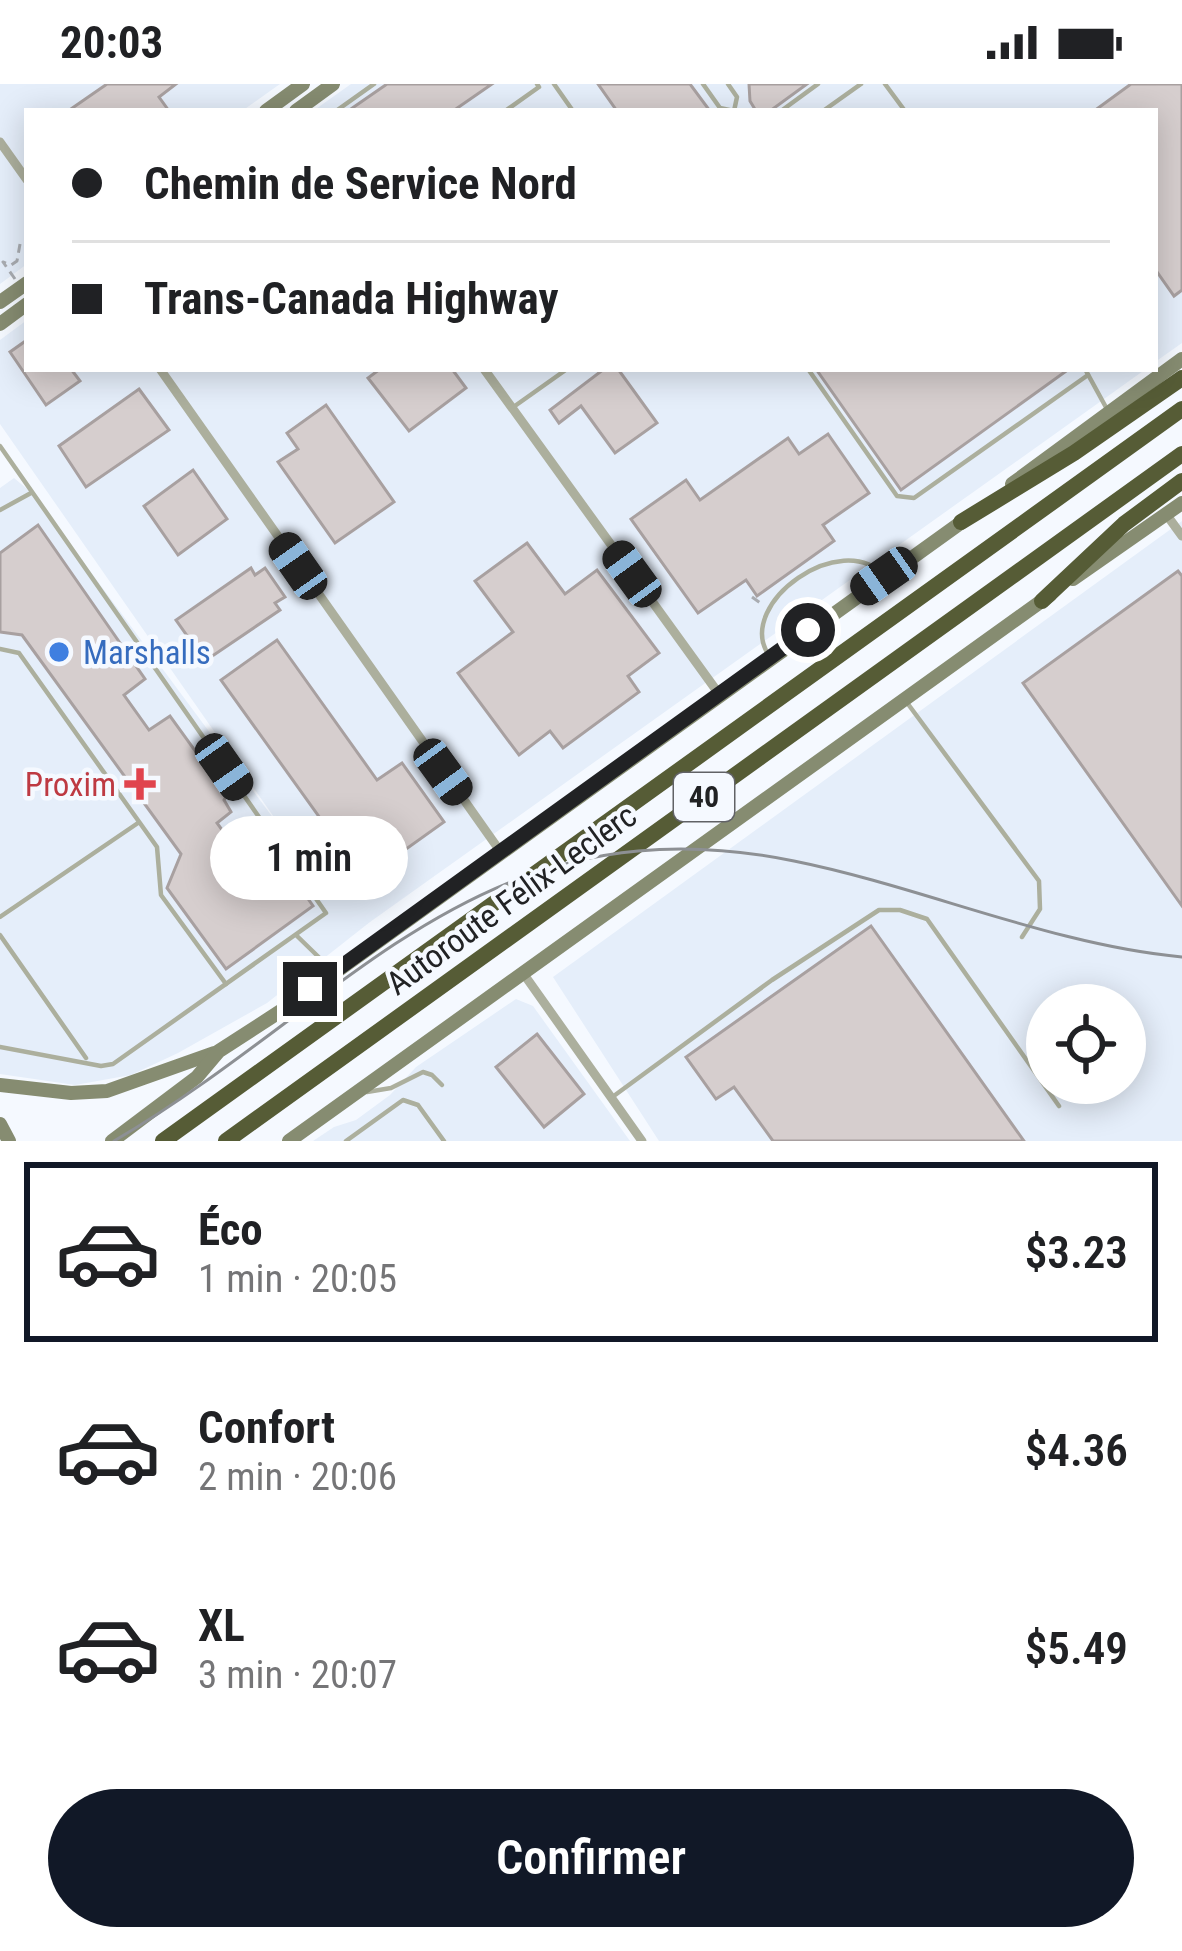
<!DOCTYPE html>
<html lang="fr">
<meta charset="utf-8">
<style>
:root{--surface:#fff;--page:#f6f6f6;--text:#202124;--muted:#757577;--line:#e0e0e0;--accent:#111827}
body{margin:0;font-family:"Roboto Condensed",sans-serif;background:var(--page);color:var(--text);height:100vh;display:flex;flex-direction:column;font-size:45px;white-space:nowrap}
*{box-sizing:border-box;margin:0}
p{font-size:39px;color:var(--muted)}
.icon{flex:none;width:66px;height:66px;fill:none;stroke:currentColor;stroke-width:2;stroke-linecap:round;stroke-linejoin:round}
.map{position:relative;height:1057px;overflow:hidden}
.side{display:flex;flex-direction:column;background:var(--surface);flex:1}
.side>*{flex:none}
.top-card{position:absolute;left:24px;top:24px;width:1134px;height:264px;border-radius:0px;box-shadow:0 6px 30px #0003;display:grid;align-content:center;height:264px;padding:0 48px;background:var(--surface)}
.tools{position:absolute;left:1026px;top:900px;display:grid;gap:24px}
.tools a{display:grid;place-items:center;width:120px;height:120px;border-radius:50%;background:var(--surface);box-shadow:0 6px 30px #0003;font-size:60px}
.end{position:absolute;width:54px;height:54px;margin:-27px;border:15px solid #212224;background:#fff;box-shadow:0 0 0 6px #fff}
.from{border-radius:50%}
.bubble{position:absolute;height:84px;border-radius:42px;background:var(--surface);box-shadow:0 6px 30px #0003;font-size:39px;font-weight:600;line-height:84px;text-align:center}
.car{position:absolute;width:36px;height:72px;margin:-36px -18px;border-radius:15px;box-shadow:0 0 9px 3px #0007;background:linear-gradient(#222 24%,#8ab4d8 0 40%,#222 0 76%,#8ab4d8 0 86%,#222 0)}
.top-card b{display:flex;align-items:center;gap:42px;height:114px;font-size:45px}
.top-card b+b{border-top:3px solid var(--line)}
.top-card i{width:30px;height:30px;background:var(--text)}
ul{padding:21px 0 0;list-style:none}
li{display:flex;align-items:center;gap:36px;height:180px;margin:0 24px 18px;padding:0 24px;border:6px solid transparent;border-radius:0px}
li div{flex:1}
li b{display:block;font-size:45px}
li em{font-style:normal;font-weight:600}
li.current{border-color:var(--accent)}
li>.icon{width:108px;height:108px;stroke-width:1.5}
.cta{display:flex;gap:24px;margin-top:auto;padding:24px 48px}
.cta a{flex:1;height:138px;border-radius:72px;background:var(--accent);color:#fff;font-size:48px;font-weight:600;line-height:138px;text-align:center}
.status{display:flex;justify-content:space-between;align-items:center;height:84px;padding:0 60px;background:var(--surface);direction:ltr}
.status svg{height:33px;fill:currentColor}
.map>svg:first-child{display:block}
.built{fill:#e5eefa;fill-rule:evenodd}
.building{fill:#d6cece;stroke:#a8a0a0;stroke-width:3}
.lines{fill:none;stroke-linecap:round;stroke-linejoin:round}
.path{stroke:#a9acb1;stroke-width:3;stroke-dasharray:9 6;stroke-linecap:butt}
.lane{stroke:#acaf9d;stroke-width:4.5}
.street{stroke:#acaf9d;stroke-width:9}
.secondary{stroke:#868c71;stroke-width:14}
.highway{stroke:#565c36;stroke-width:16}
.tram{stroke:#8d9094;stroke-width:3}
.route{stroke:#212224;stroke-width:15}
.shop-dot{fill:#3f7fe0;stroke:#f5f9ff;stroke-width:4.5}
.health-dot{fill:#e0444e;stroke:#f5f9ff;stroke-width:4.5}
.labels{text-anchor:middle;stroke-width:9;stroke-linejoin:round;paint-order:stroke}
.shield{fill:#f5f9ff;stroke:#616266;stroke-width:3}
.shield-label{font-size:30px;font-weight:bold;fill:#212224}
.shop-label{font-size:33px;fill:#366cbe;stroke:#f5f9ff;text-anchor:start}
.health-label{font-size:33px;fill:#be3a42;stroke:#f5f9ff;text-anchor:end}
.street-label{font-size:33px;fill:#212224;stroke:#f5f9ff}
</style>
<div class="status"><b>20:03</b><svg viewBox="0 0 49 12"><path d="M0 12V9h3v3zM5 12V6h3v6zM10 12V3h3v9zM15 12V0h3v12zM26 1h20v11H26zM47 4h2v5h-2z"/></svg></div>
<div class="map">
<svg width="1182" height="1057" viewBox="0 0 1182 1057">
<rect width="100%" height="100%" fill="#f5f9ff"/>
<g class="built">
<path d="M0,0h280l-38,27h-215v153l-27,20z"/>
<path d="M351,0h831v259l-27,19v-251h-842z"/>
<path d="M27,236v49h1119l-776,553 -103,81 -89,50 -47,22 -56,10 -75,-11v-586l14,-10 18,15 262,353 -294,-422v-84z"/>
<path d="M1182,437v620h-523l-106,-164zM1047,921h78v78h-78z"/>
<path d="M516,915l17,7 97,135h-317l21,-14 22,-7 34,-25 26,-28z"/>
</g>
<g class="building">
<path d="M107,0h69l-17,13 10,14h-101z"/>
<path d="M387,0h105l-39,27h-105z"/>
<path d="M598,0h92l20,27h-93z"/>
<path d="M749,0h58l-37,27h-14l-6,-10z"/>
<path d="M1131,0h51v206l-8,6 -19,-27v-158h-61z"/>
<path d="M27,256v29h44l9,12 -34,24 -36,-53z"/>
<path d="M380,285h72l14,19 -57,43 -41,-53z"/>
<path d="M604,285h14l39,54 -42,30 -34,-47 -22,17 -9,-13z"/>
<path d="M816,285h253l-168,121z"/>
<path d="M139,305l30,41 -83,57 -27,-41z"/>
<path d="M326,321l68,97 -59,41 -57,-81 20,-13 -11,-16z"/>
<path d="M828,350l41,59 -46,32 11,16 -77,55 -11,-16 -48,33 -67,-94 55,-39 14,20 88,-62 11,16z"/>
<path d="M193,386l34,49 -49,36 -34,-49z"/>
<path d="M38,441l107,154 -21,16 25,35 21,-14 57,79 -3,5 7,12 -14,11 11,15 -8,8 10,13 34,-24 49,71 -87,63 -59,-81 14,-34 -159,-219 -22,-3v-79z"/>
<path d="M527,459l38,51 32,-24 62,83 -31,23 11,16 -76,56 -13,-17 -31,24 -61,-82 55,-41 -38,-51z"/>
<path d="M251,484l4,7 10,-7 20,29 -10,6 5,7 -75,51 -29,-41z"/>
<path d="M1178,487l4,5v330l-159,-223z"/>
<path d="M277,556l100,140 25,-17 42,59 -98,70 -29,-40 18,-13 -114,-159z"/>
<path d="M871,842l153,215h-251l-39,-54 -18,12 -30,-42z"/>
<path d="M537,950l47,60 -40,33 -48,-60z"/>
</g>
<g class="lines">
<g class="path">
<path d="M15,195l-12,-17 8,3 6,-4 3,-17"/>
<path d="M752,513l11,8"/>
</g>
<g class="lane">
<path d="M554,0l19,27"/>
<path d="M703,0l17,24 14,3 3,-14 -9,-13"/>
<path d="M885,0l20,27"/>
<path d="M336,27l38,-27"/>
<path d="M505,27l34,-24 -2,-3"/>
<path d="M781,27l37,-27"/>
<path d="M823,27l38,-27"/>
<path d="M808,285l89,127 17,2 174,-123"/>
<path d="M1085,285l23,42"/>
<path d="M512,324l55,-39"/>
<path d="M0,362l326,467 -213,151 -12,2 -101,-19"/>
<path d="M0,426l31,-17"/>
<path d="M0,565l19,4 138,194 4,48 65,89"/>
<path d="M768,570c-32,-51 74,-126 116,-78"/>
<path d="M908,620l131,177 1,28 -18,28"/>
<path d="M0,833l138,-94"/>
<path d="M0,851l86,123"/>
<path d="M296,851l38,37"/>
<path d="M367,1008l24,-4 32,-16 9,3 10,10"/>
<path d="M611,1014l161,-118 107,-70h21l27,9 132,187"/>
<path d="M346,1057l57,-41 15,5 26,36"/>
</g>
<g class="street">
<path d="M0,58l27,38"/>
<path d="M160,285l340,482"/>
<path d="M484,285l235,325"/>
<path d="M1166,430l16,22"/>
<path d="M523,889l119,168"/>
</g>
<g class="secondary">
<path d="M266,27l37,-27"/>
<path d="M296,27l37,-27"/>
<path d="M0,218l27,-19"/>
<path d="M0,240l27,-20"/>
<path d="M1012,400l170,-125"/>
<path d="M1073,495l109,-76"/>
<path d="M0,1001l71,8 36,-2 107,-38"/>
<path d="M0,1040l9,17"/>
<path d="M112,1057l85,-64 22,-26 68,-44 679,-488"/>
<path d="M289,1057l761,-546"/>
</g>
<g class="highway">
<path d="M961,438l113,-69 108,-75"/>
<path d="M1042,517l82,-77 58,-43"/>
<path d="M163,1057l1019,-732"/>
<path d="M226,1057l956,-687"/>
</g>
<path class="tram" d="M114,1057c237,-139 367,-344 680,-280 129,26 258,84 388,96"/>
</g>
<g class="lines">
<path class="route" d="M310,905l498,-359"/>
</g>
<circle class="shop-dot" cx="59" cy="568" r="12"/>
<path class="health-dot" d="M134 682h12v12h12v12h-12v12h-12v-12h-12v-12h12z"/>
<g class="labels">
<rect class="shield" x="674" y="689" width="60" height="48" rx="9"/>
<g class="shield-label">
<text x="704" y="723">40</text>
</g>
<g class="shop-label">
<text x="83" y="580">Marshalls</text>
</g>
<g class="health-label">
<text x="116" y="712">Proxim</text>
</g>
<g class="street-label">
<text transform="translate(511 815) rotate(-36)" y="12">Autoroute Félix-Leclerc</text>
</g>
</g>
</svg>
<div class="tools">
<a><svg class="icon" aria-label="locate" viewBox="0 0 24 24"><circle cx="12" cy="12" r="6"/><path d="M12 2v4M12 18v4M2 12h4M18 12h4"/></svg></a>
</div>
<i class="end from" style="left:808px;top:546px"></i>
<i class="end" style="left:310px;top:905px"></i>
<div class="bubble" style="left:210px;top:732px;width:198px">1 min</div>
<i class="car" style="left:298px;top:482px;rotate:325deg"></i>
<i class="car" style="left:632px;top:490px;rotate:324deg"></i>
<i class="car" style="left:884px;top:492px;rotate:235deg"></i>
<i class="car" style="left:224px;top:683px;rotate:145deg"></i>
<i class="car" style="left:443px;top:688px;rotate:144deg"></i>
<div class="top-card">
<b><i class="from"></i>Chemin de Service Nord</b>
<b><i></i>Trans-Canada Highway</b>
</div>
</div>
<section class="side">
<ul>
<li class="current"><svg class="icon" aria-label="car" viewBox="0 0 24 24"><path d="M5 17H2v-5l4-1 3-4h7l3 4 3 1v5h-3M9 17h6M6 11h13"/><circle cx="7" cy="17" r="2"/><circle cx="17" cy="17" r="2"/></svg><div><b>Éco</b><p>1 min · 20:05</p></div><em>$3.23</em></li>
<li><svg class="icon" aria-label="car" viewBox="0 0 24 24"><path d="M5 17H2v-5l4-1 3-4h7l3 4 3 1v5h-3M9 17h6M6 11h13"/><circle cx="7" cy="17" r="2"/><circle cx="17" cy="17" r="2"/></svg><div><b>Confort</b><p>2 min · 20:06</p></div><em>$4.36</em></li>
<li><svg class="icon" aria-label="car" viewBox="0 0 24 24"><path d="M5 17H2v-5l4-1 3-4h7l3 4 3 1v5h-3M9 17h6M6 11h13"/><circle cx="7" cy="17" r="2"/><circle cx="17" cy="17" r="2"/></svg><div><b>XL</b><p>3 min · 20:07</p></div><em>$5.49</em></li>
</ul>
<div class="cta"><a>Confirmer</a></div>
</section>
